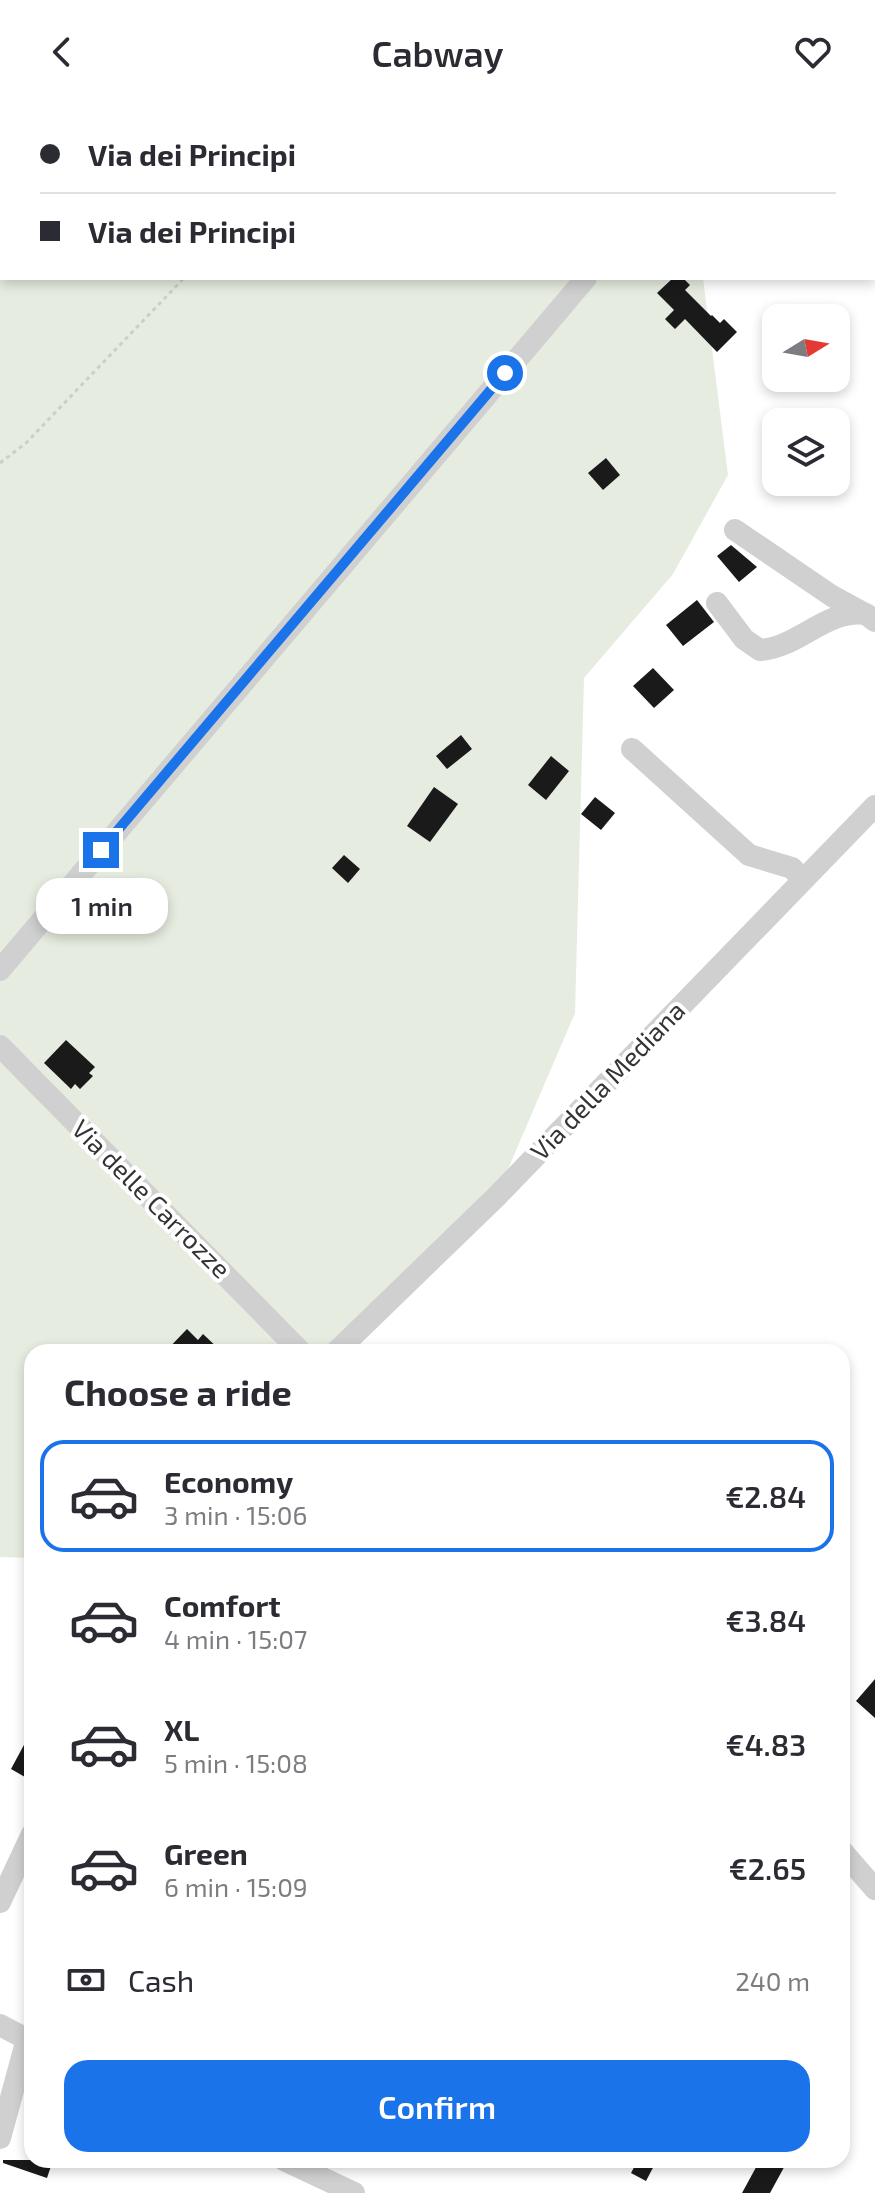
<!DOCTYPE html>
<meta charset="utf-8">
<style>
:root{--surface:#fff;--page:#f7f7f7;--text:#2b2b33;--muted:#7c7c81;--line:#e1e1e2;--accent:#1a73e8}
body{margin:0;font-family:"Exo 2",sans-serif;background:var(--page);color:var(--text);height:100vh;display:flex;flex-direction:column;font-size:30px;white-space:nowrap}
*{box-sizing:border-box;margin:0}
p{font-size:26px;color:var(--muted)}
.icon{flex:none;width:44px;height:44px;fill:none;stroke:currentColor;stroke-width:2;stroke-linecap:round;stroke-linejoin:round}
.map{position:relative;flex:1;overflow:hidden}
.details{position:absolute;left:24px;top:1240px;width:826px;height:824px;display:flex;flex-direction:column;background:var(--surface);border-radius:24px;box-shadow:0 4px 12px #0003}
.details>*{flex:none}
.hud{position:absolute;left:0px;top:0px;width:876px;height:176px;box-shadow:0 4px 12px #0003;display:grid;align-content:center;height:176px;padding:0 40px;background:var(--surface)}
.needle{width:52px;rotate:79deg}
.tools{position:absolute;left:762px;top:200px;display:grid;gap:16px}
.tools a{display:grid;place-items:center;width:88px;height:88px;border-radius:16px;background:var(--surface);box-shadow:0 4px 12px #0003;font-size:40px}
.end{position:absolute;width:36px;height:36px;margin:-18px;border:10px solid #1a73e8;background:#fff;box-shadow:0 0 0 4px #fff}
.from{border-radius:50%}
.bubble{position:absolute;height:56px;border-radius:24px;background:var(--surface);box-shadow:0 4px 12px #0003;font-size:26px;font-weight:600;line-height:56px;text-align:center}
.hud b{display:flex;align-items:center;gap:28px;height:76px;font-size:30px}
.hud b+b{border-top:2px solid var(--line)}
.hud i{width:20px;height:20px;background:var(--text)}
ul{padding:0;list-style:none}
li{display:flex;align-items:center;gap:24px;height:112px;margin:0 16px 12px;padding:0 24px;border:4px solid transparent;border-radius:24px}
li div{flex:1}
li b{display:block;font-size:30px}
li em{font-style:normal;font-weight:600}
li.on{border-color:var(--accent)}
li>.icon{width:72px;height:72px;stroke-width:1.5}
h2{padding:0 40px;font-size:36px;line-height:96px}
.pay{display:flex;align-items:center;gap:20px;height:88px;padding:0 40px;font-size:30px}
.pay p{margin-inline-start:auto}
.action{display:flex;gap:16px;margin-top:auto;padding:16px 40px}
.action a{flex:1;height:92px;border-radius:24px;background:var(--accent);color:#fff;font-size:32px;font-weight:600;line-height:92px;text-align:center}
header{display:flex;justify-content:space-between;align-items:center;height:104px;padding:0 40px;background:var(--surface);font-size:36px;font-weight:600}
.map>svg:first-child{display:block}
.green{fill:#e6ecdf}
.building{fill:#1a1a1a}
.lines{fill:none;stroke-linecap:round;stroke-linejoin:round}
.path{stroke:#cdcdcd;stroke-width:3;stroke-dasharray:4 4;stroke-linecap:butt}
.minor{stroke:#d0d0d0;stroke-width:22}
.route{stroke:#1a73e8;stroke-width:10}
.labels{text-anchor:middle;stroke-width:8;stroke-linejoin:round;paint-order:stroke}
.street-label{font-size:26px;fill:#333;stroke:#fff}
</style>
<header><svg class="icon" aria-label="back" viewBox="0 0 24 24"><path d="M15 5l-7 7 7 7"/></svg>Cabway<svg class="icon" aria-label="heart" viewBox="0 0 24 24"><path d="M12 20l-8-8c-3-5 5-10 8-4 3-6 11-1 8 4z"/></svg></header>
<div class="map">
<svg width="875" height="2089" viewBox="0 0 875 2089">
<rect width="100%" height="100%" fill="#fff"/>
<path class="green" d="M0,0h735l-733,2v172h701l25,197 -55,99 -89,104 -9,335 -79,184 -160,155h-304v206l-32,-1z"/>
<g class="building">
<path d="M673,174h10l7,7 -5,5 26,26 1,-1 8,8 4,-4 13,13 -20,20 -32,-33 -10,10 -10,-10 9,-9 -17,-17z"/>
<path d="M606,354l14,17 -17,15 -15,-17z"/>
<path d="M731,441l26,22 -18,15 -22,-26z"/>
<path d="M697,496l17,22 -31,24 -17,-21z"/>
<path d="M653,564l21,22 -20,18 -21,-22z"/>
<path d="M461,631l11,14 -25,20 -11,-13z"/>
<path d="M551,652l18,15 -23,29 -18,-15z"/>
<path d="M434,683l24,17 -28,38 -23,-16z"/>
<path d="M595,693l20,16 -14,17 -20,-16z"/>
<path d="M344,751l16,14 -12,14 -16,-15z"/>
<path d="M66,936l29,27 -6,6 4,3 -13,13 -5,-5 -4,5 -27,-26z"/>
<path d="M187,1225l11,11 5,-6 19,18h-57z"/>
<path d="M875,1575v39l-19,-17z"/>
<path d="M32,1626v51l-21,-12z"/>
<path d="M3,2056h50l-6,18 -44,-15z"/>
<path d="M638,2056h19l-11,21 -15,-8z"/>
<path d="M760,2056h28l-18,33h-28z"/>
</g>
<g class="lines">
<g class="path">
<path d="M340,2l2,-2"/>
<path d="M0,359l26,-20 158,-165"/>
</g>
<g class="minor">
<path d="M734,2l1,-2"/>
<path d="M735,426l97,66 33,18"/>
<path d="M717,499l27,36 16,11c38,-2 67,-42 106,-36l9,7"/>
<path d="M632,645l117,106 43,13 11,12"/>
<path d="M0,866l586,-692"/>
<path d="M0,942l301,306"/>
<path d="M336,1248l160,-155 379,-391"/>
<path d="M842,1747l33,38"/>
<path d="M0,1798l32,-68"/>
<path d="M0,1921l32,17"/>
<path d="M0,2034l27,-99"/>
<path d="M284,2056l70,33"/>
</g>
</g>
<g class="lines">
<path class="route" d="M101,746l404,-477"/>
</g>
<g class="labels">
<g class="street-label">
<text transform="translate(608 977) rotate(-46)" y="9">Via della Mediana</text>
<text transform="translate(151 1095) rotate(45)" y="9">Via delle Carrozze</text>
</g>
</g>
</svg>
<div class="tools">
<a><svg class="needle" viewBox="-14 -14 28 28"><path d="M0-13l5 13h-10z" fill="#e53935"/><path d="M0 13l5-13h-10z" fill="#7c7c81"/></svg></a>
<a><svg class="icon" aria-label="layers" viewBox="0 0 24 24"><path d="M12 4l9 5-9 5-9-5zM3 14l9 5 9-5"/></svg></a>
</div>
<i class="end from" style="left:505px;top:269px"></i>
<i class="end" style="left:101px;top:746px"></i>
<div class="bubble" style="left:36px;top:774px;width:132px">1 min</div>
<div class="hud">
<b><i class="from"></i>Via dei Principi</b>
<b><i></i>Via dei Principi</b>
</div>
<section class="details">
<h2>Choose a ride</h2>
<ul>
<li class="on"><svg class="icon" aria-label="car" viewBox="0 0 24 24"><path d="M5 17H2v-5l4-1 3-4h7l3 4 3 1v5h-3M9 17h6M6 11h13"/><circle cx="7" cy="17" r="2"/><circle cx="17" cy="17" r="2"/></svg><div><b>Economy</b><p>3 min · 15:06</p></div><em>€2.84</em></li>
<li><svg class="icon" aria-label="car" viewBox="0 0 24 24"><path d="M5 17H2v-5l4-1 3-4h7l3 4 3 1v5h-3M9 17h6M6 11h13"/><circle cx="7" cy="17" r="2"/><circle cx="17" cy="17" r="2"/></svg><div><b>Comfort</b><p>4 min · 15:07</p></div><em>€3.84</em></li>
<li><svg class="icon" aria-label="car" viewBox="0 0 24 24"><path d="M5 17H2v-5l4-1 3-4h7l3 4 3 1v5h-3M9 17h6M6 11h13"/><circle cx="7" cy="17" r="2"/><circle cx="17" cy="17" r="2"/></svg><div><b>XL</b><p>5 min · 15:08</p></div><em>€4.83</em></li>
<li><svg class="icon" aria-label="car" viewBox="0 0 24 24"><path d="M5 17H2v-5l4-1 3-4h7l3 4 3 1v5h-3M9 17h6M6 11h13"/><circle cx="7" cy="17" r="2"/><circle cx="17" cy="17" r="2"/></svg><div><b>Green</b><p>6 min · 15:09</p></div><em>€2.65</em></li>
</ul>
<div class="pay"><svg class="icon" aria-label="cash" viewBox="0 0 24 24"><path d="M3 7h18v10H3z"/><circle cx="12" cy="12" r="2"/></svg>Cash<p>240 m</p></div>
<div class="action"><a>Confirm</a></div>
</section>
</div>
